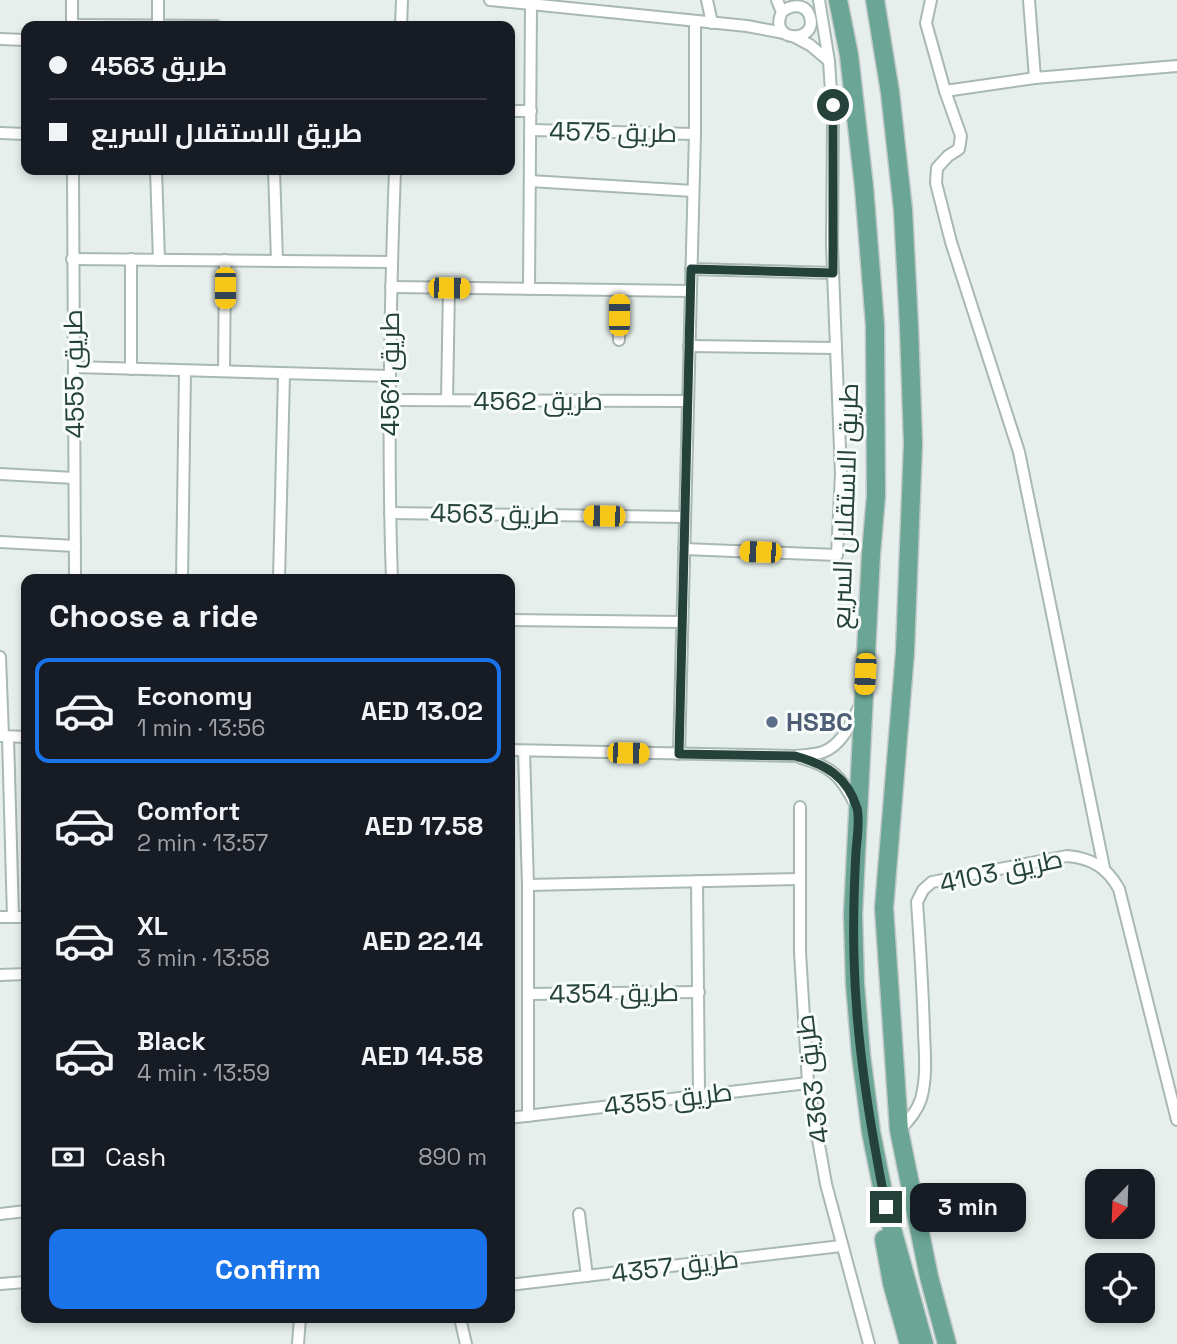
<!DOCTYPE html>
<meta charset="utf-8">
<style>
:root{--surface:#171b24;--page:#20242c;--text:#f1f3f6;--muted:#9ea1a6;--line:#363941;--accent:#1a73e8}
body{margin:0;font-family:"Space Grotesk",Cairo,sans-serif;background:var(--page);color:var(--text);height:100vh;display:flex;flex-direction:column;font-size:26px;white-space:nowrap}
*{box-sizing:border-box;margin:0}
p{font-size:23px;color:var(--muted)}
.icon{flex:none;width:38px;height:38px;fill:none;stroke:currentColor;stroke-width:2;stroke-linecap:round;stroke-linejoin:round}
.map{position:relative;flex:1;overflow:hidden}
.panel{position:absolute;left:21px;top:574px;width:494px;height:749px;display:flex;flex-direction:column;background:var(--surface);border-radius:14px;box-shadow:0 4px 10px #0003}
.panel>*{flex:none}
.hud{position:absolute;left:21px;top:21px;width:494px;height:154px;border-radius:14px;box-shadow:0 4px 10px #0003;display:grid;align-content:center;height:154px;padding:0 28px;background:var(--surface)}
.needle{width:46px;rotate:203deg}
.tools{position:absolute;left:1085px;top:1169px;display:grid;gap:14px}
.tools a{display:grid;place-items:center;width:70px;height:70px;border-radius:14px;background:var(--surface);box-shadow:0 4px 10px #0003;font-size:35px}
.end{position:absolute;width:32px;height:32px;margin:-16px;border:9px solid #24423a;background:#fff;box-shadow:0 0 0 4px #fff}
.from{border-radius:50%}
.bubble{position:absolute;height:49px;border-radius:14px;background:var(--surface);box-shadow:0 4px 10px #0003;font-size:23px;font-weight:600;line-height:49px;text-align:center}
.car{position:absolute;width:21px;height:42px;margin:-21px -10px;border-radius:9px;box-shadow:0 0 5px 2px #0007;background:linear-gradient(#f5c518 24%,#345 0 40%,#f5c518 0 76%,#345 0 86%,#f5c518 0)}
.hud b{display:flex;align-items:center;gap:24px;height:66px;font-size:26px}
.hud b+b{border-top:2px solid var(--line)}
.hud i{width:18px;height:18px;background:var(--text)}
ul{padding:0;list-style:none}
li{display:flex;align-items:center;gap:21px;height:105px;margin:0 14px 10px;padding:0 14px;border:4px solid transparent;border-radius:14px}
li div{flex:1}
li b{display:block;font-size:26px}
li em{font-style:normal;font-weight:600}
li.selected{border-color:var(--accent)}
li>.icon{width:63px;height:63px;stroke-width:1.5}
h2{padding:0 28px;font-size:32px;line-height:84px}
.pay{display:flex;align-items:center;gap:18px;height:77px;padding:0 28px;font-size:26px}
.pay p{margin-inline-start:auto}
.button{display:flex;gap:14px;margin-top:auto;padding:14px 28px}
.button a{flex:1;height:80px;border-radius:14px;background:var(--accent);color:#fff;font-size:28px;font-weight:600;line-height:80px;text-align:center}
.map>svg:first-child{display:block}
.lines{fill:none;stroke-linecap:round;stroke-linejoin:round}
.minor-casing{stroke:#a8b8b2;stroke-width:14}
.primary-casing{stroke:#c2cac8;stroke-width:21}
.minor{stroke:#fff;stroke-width:10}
.primary{stroke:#6aa596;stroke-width:18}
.route{stroke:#24423a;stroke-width:9}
.service-dot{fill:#5c6f8a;stroke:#f7fbf9;stroke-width:2.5}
.labels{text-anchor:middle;stroke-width:6;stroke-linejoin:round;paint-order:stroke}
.street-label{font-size:26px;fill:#24423a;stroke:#f7fbf9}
.service-label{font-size:26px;font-weight:bold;fill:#4e5e75;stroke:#f7fbf9;text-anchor:start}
</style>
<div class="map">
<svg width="1177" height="1344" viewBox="0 0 1177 1344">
<rect width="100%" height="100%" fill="#e6efeb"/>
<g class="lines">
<g class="minor-casing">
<g id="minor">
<path d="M72,0v26"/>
<path d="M158,0v26"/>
<path d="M490,0l257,26 37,7"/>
<path d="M707,0l5,23"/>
<path d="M777,0l5,12c-15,31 36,32 28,5 -4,-14 -19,-13 -28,-5"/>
<path d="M931,0l-5,23 19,68 16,45 -2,13 -11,7 -11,12 -1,15 15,59 68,210 85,416"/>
<path d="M1029,0l6,78"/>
<path d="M72,25l144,1"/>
<path d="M401,26l1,-26"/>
<path d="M795,37l15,8 19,16"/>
<path d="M0,39l26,1"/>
<path d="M945,91l90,-13 142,-12"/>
<path d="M509,111h22"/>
<path d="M531,130l164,4"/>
<path d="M0,133l26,1"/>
<path d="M73,170l2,409"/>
<path d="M156,170l3,90"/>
<path d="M274,170l3,91"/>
<path d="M530,181l163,10"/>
<path d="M72,259l320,3"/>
<path d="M691,269l142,4"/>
<path d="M391,287l299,4"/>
<path d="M529,289l2,-285"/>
<path d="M619,340v-50"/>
<path d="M689,346l147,2"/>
<path d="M74,367l315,9"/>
<path d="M131,369v-110"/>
<path d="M224,371l1,-111"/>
<path d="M389,400l299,1"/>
<path d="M447,400l2,-112"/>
<path d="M0,474l74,4"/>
<path d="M390,513l295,4"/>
<path d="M0,542l75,4"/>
<path d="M684,549l153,6 4,-81 -9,-228 1,-123 -4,-62 -10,-61"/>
<path d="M182,579l3,-208"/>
<path d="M279,579l5,-205"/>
<path d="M392,579c-5,-136 -2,-273 3,-409"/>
<path d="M509,620l173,2"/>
<path d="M0,657l3,79"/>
<path d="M1,736l25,1"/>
<path d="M8,737l5,180"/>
<path d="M509,750l286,6c9,-1 19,-1 28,-4 20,-7 29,-32 38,-48"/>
<path d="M524,751l4,134v231"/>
<path d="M679,754l16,-620v-112"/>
<path d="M801,758c30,8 41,19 54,46"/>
<path d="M800,807v145l8,131 18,101 43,160"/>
<path d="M697,881l2,215"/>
<path d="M528,885l272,-6"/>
<path d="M0,917h26"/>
<path d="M0,975l26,-1"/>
<path d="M529,994l170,-2"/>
<path d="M509,1118l299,-35"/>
<path d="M899,1130c10,-9 18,-19 22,-31 6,-21 4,-45 3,-66 -1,-44 -4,-87 -7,-131l6,-12 9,-8 135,-26c24,2 40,11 52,33l58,231"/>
<path d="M0,1214l26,-3"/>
<path d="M579,1214l8,62"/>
<path d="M0,1284l26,-2"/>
<path d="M509,1285l332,-39"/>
<path d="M460,1318l6,26"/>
<path d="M298,1344l2,-26"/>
</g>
</g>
<g class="primary-casing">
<g id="primary">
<path d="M838,0l11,55 15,132 11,138 1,171 -5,58 -18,360 2,70 6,71 10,77 15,75 38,137"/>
<path d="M875,0l15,92 13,118 6,117 4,116 -8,209 -21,256 15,222 30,147 18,67"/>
<path d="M884,1239l8,44 17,61"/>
</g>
</g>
<use href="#minor" class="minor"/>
<use href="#primary" class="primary"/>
</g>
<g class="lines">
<path class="route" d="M833,105v168l-142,-4 -12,485 116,2c30,8 52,20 62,52 3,10 0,31 -1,43 -2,36 -3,71 -2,107 2,84 16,167 32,249"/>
</g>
<circle class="service-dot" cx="772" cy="722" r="7"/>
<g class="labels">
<g class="street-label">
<text transform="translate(613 132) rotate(1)" y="9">طريق 4575</text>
<text transform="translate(74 374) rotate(-91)" y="9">طريق 4555</text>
<text transform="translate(390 374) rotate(-90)" y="9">طريق 4561</text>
<text x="538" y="410">طريق 4562</text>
<text transform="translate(845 506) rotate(-88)" y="9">طريق الاستقلال السريع</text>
<text transform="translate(495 514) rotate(1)" y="9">طريق 4563</text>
<text transform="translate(1001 871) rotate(-12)" y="9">طريق 4103</text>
<text transform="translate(614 993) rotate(-1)" y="9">طريق 4354</text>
<text transform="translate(812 1079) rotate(-97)" y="9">طريق 4363</text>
<text transform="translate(668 1099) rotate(-7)" y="9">طريق 4355</text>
<text transform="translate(675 1266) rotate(-7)" y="9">طريق 4357</text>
</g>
<g class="service-label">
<text x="786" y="731">HSBC</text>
</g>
</g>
</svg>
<div class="tools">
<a><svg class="needle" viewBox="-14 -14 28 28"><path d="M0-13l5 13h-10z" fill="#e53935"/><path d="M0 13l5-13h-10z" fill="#9ea1a6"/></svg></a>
<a><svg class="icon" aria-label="locate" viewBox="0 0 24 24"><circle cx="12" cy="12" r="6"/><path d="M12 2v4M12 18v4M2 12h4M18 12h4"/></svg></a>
</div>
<i class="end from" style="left:833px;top:105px"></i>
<i class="end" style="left:886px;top:1207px"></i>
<div class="bubble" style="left:910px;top:1183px;width:116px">3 min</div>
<i class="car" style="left:225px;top:288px;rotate:180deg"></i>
<i class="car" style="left:449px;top:288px;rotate:91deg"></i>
<i class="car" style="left:619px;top:315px;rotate:0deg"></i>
<i class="car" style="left:604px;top:516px;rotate:271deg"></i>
<i class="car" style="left:760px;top:552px;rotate:272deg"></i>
<i class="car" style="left:865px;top:674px;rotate:183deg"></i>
<i class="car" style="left:628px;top:753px;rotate:91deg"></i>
<div class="hud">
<b><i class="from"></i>طريق 4563</b>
<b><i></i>طريق الاستقلال السريع</b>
</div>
<section class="panel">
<h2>Choose a ride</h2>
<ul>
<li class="selected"><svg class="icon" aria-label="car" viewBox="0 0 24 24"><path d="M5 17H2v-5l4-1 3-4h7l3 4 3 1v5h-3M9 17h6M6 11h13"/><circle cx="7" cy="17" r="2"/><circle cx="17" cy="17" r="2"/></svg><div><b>Economy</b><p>1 min · 13:56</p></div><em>AED 13.02</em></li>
<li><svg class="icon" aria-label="car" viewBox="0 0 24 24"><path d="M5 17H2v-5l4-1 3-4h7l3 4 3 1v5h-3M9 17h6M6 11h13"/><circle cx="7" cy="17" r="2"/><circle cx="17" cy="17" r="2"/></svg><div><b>Comfort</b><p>2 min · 13:57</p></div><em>AED 17.58</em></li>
<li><svg class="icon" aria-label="car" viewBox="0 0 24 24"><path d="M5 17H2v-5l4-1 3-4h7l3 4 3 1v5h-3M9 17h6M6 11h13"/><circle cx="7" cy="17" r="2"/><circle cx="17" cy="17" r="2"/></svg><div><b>XL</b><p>3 min · 13:58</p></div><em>AED 22.14</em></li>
<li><svg class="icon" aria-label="car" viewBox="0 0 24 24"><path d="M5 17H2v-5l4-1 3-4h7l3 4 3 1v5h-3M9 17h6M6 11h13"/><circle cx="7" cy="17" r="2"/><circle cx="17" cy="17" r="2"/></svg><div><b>Black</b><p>4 min · 13:59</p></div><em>AED 14.58</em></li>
</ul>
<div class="pay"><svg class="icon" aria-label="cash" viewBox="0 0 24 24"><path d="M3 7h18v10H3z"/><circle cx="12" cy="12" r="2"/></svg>Cash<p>890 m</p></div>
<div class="button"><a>Confirm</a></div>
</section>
</div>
